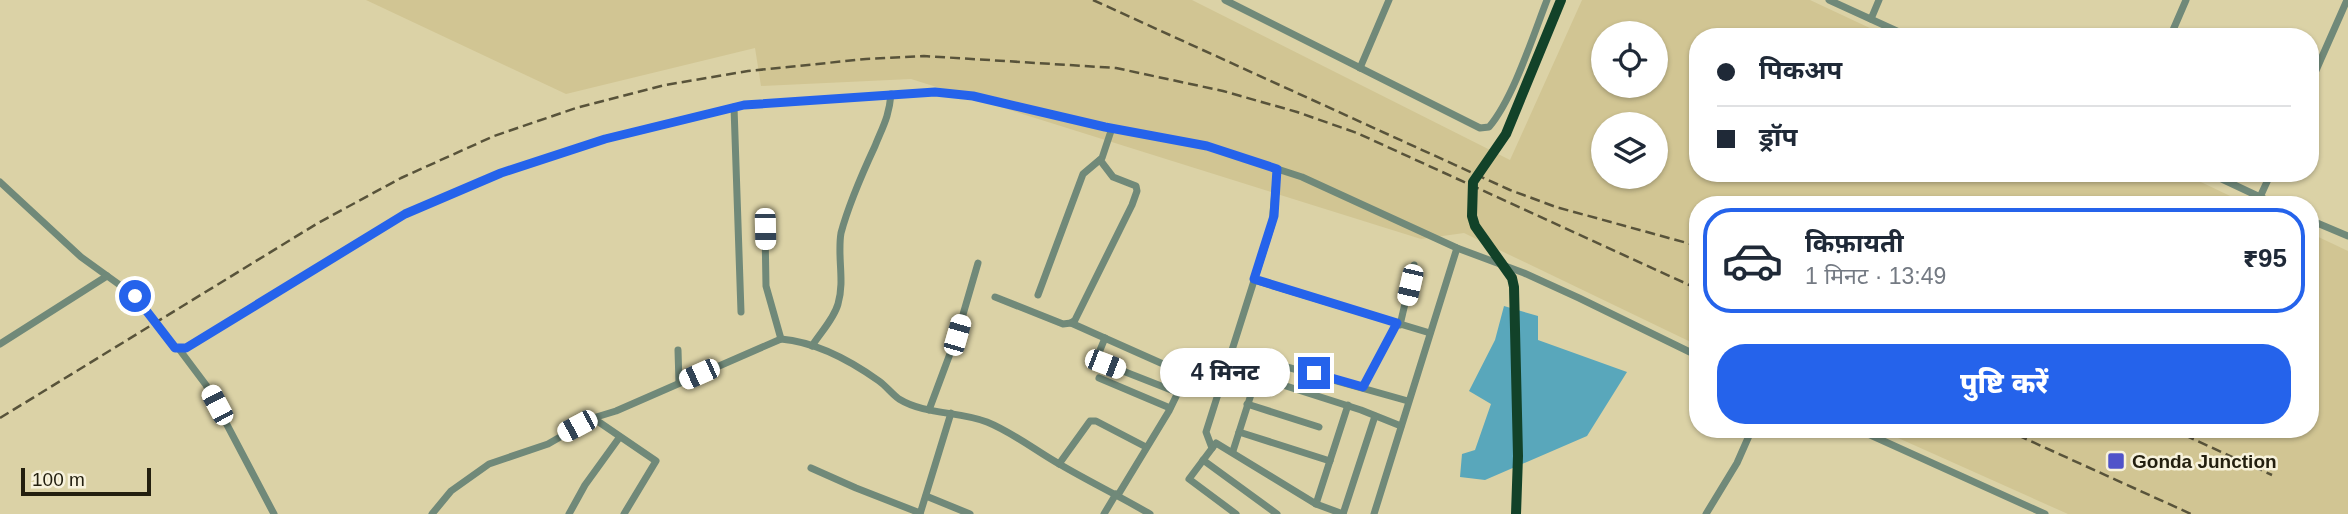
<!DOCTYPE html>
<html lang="hi">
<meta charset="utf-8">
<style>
:root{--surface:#fff;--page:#f2f2f3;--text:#1f2937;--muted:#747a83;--line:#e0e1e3;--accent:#2563eb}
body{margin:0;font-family:Arial,"Noto Sans Devanagari",sans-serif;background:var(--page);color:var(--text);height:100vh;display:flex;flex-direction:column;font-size:26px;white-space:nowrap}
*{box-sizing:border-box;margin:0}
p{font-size:23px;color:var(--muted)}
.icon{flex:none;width:38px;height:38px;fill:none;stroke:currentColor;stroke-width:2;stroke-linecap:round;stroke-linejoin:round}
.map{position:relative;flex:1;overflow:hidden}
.sheet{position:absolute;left:1689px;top:196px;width:630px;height:242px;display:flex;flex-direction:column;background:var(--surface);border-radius:28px;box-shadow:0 2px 5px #0004}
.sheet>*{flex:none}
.hud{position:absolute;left:1689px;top:28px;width:630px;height:154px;border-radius:28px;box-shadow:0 2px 5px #0004;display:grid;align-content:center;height:154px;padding:0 28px;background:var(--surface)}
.tools{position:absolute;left:1591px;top:21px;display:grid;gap:14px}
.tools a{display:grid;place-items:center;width:77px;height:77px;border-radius:50%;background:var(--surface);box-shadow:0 2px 5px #0004;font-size:35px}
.scale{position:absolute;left:21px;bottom:18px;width:130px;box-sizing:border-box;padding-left:7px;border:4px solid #231f0f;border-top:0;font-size:19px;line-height:24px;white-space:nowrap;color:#231f0f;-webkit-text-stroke:5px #f7f2dc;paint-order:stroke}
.end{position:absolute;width:32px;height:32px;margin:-16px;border:9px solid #2563eb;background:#fff;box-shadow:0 0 0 4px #fff}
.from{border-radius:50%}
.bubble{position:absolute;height:49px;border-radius:24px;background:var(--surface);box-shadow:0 2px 5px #0004;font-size:23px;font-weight:800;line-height:49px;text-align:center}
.car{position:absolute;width:21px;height:42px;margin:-21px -10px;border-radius:9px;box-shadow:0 0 5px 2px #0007;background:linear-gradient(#fff 24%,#345 0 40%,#fff 0 76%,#345 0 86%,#fff 0)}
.hud b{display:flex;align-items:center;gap:24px;height:66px;font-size:26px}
.hud b+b{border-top:2px solid var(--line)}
.hud i{width:18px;height:18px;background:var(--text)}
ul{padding:12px 0 0;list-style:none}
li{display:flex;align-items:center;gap:21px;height:105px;margin:0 14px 10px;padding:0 14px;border:4px solid transparent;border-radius:28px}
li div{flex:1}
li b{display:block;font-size:26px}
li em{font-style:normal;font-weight:800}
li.selected{border-color:var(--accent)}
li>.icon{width:63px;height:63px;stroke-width:1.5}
.action{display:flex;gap:14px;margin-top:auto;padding:14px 28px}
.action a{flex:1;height:80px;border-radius:28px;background:var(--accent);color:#fff;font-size:28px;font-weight:800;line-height:80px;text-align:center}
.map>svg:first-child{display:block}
.built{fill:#d1c593;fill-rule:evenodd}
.water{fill:#59a7bb}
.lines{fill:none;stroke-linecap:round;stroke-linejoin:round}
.minor{stroke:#708979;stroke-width:7}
.rail{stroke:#58533a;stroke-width:2.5;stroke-dasharray:10 5;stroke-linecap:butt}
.trunk-bridge{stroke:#124229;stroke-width:10}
.route{stroke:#2563eb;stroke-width:9}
.poi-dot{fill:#5053c9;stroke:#f7f2dc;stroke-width:2.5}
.labels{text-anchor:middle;stroke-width:5;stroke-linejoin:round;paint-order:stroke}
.poi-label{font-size:19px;font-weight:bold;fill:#231f0f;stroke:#f7f2dc;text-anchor:start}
</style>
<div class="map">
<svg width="2348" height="514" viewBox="0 0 2348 514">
<rect width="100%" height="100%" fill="#dbd2a6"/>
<g class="built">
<path d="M366,0h826l318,160 72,-160h228l79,37h-191v136h484l67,32h-551l-1,140 -233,-112 -43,6 -510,-160 -150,7 -6,-38 -189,46zM1603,33h53v53h-53zM1603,124h53v53h-53z"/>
<path d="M2310,233l38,18v263h-280l-190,-85h432z"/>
</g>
<path class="water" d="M1504,306l34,10v24l89,32 -40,64 -102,44 -25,-3 2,-23 13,-4 16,-46 -22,-13 26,-51z"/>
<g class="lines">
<g class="minor">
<path d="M1225,0l255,128 9,-1c24,-28 44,-91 58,-127"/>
<path d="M1829,0l81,37"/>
<path d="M1871,19l8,-19"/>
<path d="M2170,37l16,-37"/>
<path d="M1360,68l29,-68"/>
<path d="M2310,84l37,-84"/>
<path d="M734,107l7,205"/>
<path d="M2209,173l68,32"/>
<path d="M0,182l81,75 54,39 40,52h11l219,-134 96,-41 104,-34 139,-34 191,-13 38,4 133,31 101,19 95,31 155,71 67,25 55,25 119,58"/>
<path d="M2260,197l11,-24"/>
<path d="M2310,220l38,16"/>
<path d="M765,229l1,57 15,53"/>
<path d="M1254,280l176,53"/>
<path d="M1038,295l45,-121 19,-16 10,-30"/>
<path d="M995,297l68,27 8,-1 4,-3 57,-115 5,-14 -1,-5 -23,-9 -13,-17"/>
<path d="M1071,323l110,49 4,6 -16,33 -51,84"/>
<path d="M1400,325l14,-60"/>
<path d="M1105,338l-7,17 7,9 74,29"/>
<path d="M0,344l107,-68"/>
<path d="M812,346c8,-13 22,-27 26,-42 7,-23 -1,-48 3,-71 8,-30 21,-59 34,-87 8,-20 14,-29 16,-52"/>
<path d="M179,349l27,36 68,129"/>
<path d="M678,350l1,33"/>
<path d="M1183,375l37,13"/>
<path d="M1255,376l106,34 40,16"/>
<path d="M1099,378l71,30"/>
<path d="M1363,387l34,-64"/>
<path d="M1247,404l72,23"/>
<path d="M929,410l28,-75 21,-72"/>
<path d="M593,418l63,43 -32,53"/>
<path d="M1857,429l188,85"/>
<path d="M1239,432l91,29"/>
<path d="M1212,448l-6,-16 66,-208 5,-55"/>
<path d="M1233,451l29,-91 146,41"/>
<path d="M1203,460l74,54"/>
<path d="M1059,464l31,-43h6l50,26"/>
<path d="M811,468l45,20 64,25"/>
<path d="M926,496l44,18"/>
<path d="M1316,504l32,-99"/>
<path d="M432,514l19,-23 38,-27 59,-20 45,-26 23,-7 165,-72c35,3 70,22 98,42 7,5 13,13 20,18 26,16 60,12 88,23 27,11 49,29 74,43 29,17 60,32 89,49"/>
<path d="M569,514l16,-29 34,-47"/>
<path d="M920,514l31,-101"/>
<path d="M1104,514l12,-20"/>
<path d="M1236,514l-47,-35 27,-36 100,61 27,10"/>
<path d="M1343,514l32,-98"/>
<path d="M1374,514l83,-266"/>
<path d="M1706,514l31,-51 15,-34"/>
</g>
<g class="rail">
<path d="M1093,0l417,190 46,17 142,39"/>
<path d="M0,418l318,-195 83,-45 93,-42 82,-28 89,-23 83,-14 118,-12 58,-3 192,12 107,23 74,21 60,21 341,156"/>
<path d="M2004,429l187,85"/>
<path d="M2171,429l101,46"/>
</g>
<path class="trunk-bridge" d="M1516,514l2,-58 -4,-169 -2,-9 -37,-52 -3,-10 1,-34 33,-48 55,-134"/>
</g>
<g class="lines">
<path class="route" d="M135,296l40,52h11l219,-134 96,-41 104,-34 139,-34 191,-13 38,4 132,31 102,19 70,23 -3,47 -20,63 143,44 -34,64 -49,-14"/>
</g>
<rect class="poi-dot" x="2107" y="452" width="18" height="18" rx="3.5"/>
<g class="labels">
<g class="poi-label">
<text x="2132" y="468">Gonda Junction</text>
</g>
</g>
</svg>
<div class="tools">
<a><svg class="icon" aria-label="locate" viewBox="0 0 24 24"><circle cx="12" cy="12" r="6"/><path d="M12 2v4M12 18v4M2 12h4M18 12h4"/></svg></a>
<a><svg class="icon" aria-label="layers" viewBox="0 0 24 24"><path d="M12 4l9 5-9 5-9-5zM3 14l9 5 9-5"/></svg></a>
</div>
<div class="scale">100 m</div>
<i class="end from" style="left:135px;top:296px"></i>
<i class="end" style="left:1314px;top:373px"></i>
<div class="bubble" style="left:1160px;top:348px;width:130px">4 मिनट</div>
<i class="car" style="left:765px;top:229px;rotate:179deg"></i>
<i class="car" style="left:1410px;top:285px;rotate:193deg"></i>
<i class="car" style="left:957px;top:335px;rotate:16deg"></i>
<i class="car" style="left:1105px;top:364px;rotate:111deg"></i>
<i class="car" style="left:699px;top:374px;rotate:246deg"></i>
<i class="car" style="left:217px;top:405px;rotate:332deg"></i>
<i class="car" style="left:577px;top:426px;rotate:242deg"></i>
<div class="hud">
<b><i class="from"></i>पिकअप</b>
<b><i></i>ड्रॉप</b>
</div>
<section class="sheet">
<ul>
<li class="selected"><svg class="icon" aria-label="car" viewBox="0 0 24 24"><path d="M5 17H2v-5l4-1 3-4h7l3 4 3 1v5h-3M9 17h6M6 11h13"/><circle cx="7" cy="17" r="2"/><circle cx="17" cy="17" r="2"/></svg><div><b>किफ़ायती</b><p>1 मिनट · 13:49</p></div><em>₹95</em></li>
</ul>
<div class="action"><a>पुष्टि करें</a></div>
</section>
</div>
